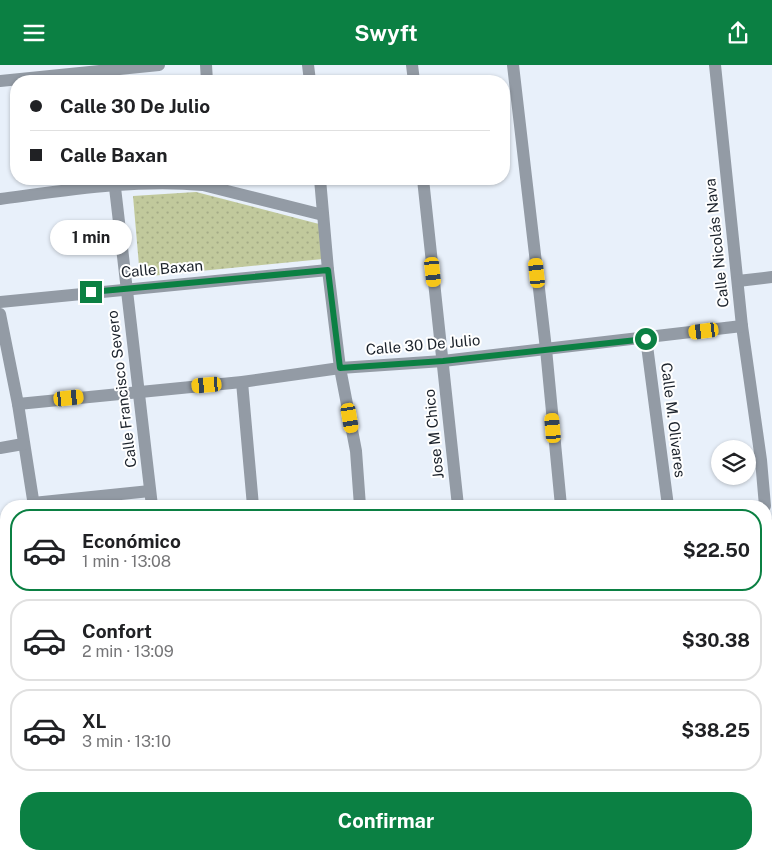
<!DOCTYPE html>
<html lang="es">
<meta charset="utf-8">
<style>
:root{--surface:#fff;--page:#f6f6f6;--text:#202124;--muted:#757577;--line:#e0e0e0;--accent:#0b8043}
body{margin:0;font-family:"Public Sans",sans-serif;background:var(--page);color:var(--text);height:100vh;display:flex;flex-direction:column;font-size:19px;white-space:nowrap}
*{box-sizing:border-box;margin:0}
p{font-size:16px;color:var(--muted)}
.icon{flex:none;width:28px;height:28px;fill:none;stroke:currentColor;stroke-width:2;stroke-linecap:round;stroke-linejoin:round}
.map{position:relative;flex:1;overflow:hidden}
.panel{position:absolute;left:0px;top:435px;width:772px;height:360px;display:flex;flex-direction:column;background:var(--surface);border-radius:20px 20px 0 0;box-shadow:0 1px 4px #0004}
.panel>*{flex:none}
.top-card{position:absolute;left:10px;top:10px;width:500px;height:110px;border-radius:20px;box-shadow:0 1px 4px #0004;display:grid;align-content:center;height:110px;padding:0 20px;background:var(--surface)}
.tools{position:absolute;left:711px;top:375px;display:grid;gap:10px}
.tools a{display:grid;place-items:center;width:45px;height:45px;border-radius:50%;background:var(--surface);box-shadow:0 1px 4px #0004;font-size:25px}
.end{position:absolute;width:22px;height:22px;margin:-11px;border:6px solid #0b8043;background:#fff;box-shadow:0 0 0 2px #fff}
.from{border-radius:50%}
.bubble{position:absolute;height:35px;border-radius:18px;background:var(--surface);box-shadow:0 1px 4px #0004;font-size:16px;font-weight:700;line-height:35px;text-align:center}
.car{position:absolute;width:15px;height:30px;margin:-15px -8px;border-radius:6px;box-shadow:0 0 4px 1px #0007;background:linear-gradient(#f5c518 24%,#345 0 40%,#f5c518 0 76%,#345 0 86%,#f5c518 0)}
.top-card b{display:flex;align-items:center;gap:18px;height:48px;font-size:19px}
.top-card b+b{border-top:1px solid var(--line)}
.top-card i{width:12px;height:12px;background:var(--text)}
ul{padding:9px 0 0;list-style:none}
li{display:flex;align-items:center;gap:15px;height:82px;margin:0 10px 8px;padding:0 10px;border:2px solid var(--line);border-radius:20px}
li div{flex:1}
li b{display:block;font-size:19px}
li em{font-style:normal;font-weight:700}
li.selected{border-color:var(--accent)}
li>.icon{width:45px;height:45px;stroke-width:1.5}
.cta{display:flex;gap:10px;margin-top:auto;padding:10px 20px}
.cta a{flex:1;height:58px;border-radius:20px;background:var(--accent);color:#fff;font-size:20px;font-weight:700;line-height:58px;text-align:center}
header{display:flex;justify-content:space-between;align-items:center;height:65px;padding:0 20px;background:var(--accent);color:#fff;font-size:22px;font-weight:700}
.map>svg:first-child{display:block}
.grass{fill:url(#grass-dots)}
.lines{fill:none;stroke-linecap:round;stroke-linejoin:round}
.minor{stroke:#939ba5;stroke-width:12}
.route{stroke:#0b8043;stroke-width:6}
.labels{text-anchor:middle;stroke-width:4;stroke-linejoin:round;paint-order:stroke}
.street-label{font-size:15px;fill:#1b222b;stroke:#fff}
</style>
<header><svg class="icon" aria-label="menu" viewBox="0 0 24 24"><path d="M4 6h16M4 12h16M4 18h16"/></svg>Swyft<svg class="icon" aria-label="share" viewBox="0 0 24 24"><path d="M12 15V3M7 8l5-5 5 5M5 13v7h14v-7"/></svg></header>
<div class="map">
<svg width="772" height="795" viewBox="0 0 772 795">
<defs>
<pattern id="grass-dots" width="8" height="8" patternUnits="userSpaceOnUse" patternTransform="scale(1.25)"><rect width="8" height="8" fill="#c1c99c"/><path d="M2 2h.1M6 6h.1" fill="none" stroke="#a5ac87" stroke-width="1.8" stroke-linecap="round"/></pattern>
</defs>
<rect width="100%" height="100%" fill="#e8f0fa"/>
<g class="grass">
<path d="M196,127l123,32 4,35 -183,18 -7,-81z"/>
<path d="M6,747v42h89l-22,6h-73v-46z"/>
</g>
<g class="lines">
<g class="minor">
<path d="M206,0l1,16"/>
<path d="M308,0l2,16"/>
<path d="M412,0l2,16"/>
<path d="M513,0l33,284 15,157"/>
<path d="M715,0l27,261 19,134 4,46"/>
<path d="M0,16l159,-16"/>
<path d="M114,114l38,327"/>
<path d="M320,114l8,91 12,98 16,83 4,55"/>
<path d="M423,114l35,327"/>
<path d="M0,134c68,-9 134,-20 203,-14l120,30"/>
<path d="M738,216l34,-4"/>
<path d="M0,237l328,-32"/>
<path d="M0,249l18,90 16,102"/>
<path d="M646,273l22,168"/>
<path d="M242,317l11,124"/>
<path d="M18,339l224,-22 98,-14 103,-7 299,-35"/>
<path d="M0,383l23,-4"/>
<path d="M33,438l117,-12"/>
<path d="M766,456l6,56"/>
<path d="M766,618h6"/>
<path d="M0,729l6,-2"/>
<path d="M281,789l47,6"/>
<path d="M121,795l27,-6"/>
<path d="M188,795l1,-6"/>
</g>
</g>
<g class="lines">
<path class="route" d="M91,227l237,-22 12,98 103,-7 203,-22"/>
</g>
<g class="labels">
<g class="street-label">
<text transform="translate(717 178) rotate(-96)" y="5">Calle Nicolás Nava</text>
<text transform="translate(162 204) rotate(-5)" y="5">Calle Baxan</text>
<text transform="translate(423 280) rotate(-5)" y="5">Calle 30 De Julio</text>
<text transform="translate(122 324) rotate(-97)" y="5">Calle Francisco Severo</text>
<text transform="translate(673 355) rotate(83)" y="5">Calle M. Olivares</text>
<text transform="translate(434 369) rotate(-96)" y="5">Jose M Chico</text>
</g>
</g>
</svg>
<div class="tools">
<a><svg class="icon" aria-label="layers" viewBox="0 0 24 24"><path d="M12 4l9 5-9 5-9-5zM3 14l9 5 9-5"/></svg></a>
</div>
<i class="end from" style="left:646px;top:274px"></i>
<i class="end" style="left:91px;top:227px"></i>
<div class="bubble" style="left:50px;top:155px;width:82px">1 min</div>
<i class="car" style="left:433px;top:207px;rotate:174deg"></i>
<i class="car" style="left:537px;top:208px;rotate:354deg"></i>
<i class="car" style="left:704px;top:266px;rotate:263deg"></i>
<i class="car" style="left:207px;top:320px;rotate:265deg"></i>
<i class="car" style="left:69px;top:333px;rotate:84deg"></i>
<i class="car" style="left:350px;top:353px;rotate:170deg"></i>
<i class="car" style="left:553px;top:363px;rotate:355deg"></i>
<div class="top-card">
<b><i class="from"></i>Calle 30 De Julio</b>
<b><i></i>Calle Baxan</b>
</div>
<section class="panel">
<ul>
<li class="selected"><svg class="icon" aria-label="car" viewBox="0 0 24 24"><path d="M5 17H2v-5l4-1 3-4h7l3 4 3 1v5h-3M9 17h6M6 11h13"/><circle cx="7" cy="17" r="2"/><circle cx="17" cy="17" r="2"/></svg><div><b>Económico</b><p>1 min · 13:08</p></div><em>$22.50</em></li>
<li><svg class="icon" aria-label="car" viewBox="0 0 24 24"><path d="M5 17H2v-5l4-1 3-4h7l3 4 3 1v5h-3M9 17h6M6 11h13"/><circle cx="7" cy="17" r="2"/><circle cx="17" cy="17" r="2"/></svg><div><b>Confort</b><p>2 min · 13:09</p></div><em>$30.38</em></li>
<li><svg class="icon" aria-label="car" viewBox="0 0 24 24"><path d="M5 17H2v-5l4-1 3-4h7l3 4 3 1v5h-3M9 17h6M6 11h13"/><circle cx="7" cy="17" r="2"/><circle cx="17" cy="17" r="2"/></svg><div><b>XL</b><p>3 min · 13:10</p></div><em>$38.25</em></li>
</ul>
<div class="cta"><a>Confirmar</a></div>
</section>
</div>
